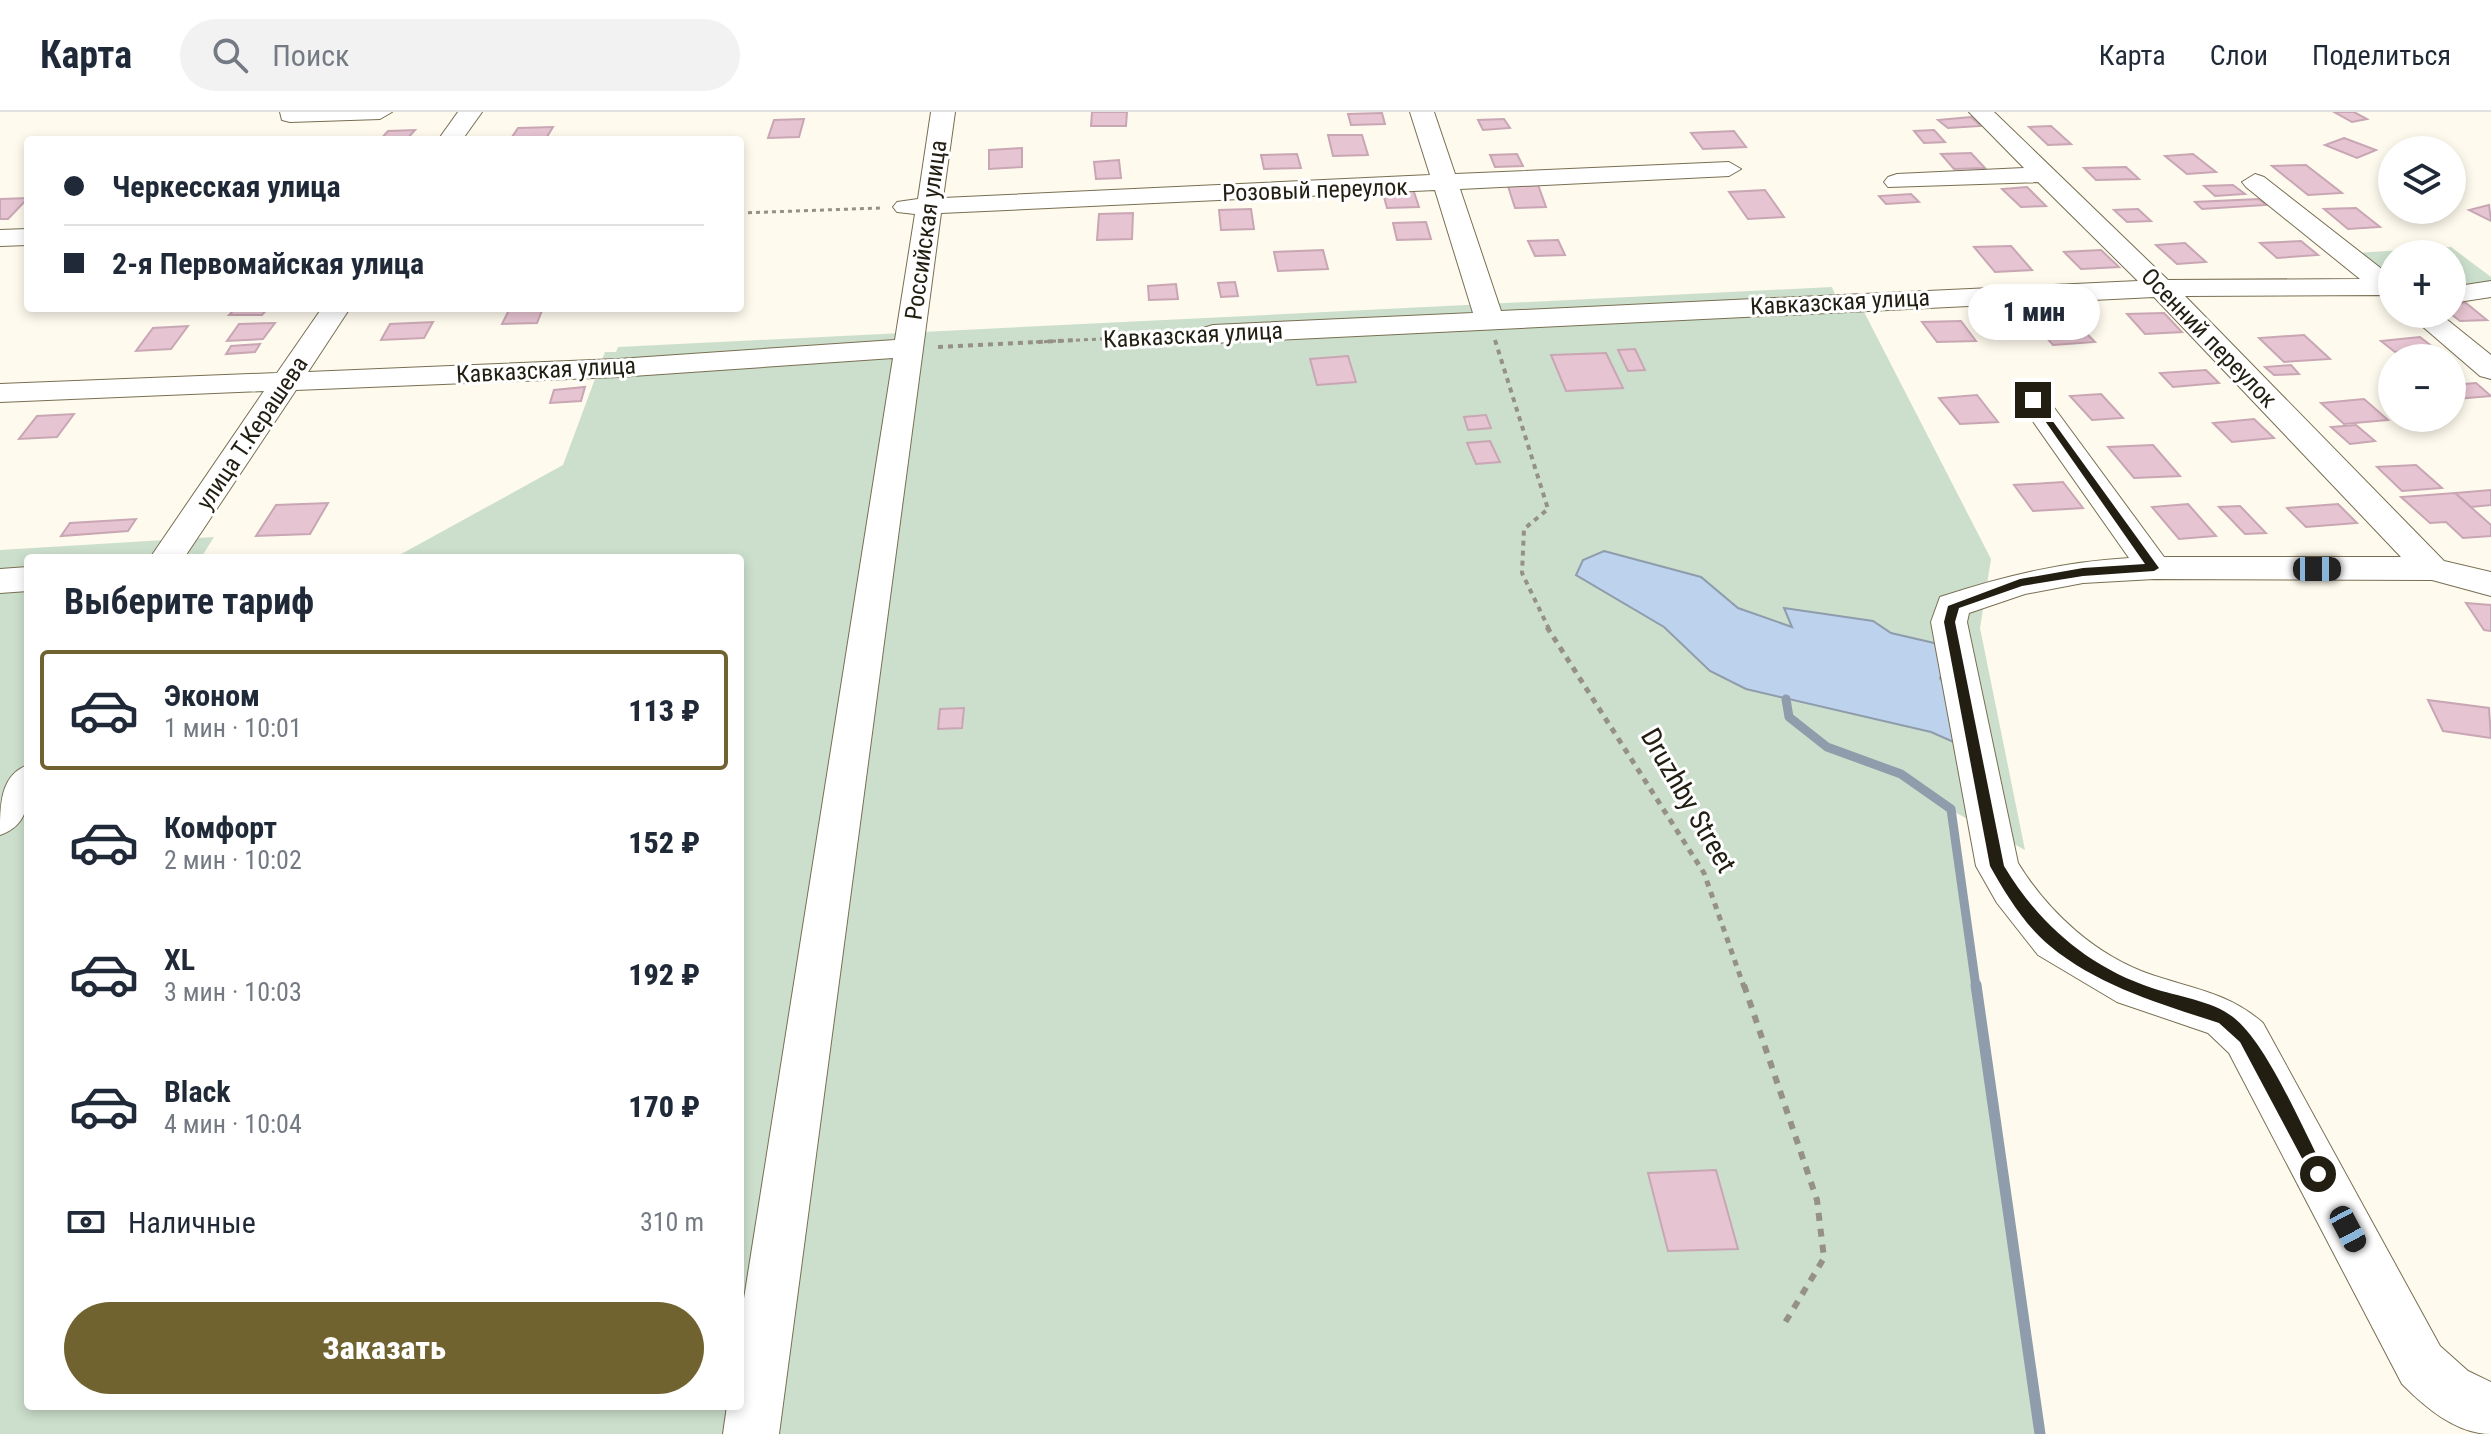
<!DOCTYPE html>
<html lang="ru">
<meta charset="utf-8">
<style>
:root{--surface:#fff;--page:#f2f2f3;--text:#1f2937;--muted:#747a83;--line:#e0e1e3;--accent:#706330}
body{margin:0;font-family:"Roboto Condensed",sans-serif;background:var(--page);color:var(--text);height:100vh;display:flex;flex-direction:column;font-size:30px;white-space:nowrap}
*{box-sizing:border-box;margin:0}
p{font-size:26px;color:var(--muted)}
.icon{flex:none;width:44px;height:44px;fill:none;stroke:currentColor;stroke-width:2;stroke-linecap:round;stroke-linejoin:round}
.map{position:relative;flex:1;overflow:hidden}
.drawer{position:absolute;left:24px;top:442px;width:720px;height:856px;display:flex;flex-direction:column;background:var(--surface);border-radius:8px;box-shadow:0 4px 12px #0003}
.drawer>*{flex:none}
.banner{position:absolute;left:24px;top:24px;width:720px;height:176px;border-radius:8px;box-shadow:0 4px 12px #0003;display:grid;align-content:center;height:176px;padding:0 40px;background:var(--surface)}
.controls{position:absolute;left:2378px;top:24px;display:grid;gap:16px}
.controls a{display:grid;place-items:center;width:88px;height:88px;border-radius:50%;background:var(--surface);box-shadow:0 4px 12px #0003;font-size:40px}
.end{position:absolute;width:36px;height:36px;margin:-18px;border:10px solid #221e12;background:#fff;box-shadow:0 0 0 4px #fff}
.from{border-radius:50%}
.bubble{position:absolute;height:56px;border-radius:28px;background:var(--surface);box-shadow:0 4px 12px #0003;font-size:26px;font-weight:800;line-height:56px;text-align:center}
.car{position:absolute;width:24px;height:48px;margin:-24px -12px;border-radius:10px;box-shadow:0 0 6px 2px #0007;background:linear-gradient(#222 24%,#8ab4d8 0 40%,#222 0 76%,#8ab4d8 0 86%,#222 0)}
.banner b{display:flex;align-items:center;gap:28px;height:76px;font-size:30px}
.banner b+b{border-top:2px solid var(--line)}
.banner i{width:20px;height:20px;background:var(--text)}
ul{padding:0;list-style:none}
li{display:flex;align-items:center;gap:24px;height:120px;margin:0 16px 12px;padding:0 24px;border:4px solid transparent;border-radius:8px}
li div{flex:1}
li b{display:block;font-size:30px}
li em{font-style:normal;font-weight:800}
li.on{border-color:var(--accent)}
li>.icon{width:72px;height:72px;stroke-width:1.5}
h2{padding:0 40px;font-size:36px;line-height:96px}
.pay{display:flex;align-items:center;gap:20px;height:88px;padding:0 40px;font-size:30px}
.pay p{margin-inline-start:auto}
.action{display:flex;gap:16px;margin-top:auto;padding:16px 40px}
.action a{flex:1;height:92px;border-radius:48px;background:var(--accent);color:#fff;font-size:32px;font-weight:800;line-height:92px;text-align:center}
header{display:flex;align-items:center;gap:48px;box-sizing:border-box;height:112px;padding:0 40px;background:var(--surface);border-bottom:2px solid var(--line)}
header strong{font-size:38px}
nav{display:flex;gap:44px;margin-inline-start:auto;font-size:28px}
.search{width:560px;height:72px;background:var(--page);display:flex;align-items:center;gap:20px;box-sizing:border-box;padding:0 28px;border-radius:44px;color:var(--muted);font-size:30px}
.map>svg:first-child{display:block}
.green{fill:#ccdfcc}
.water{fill:#bdd2ec;stroke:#8e9cab;stroke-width:2}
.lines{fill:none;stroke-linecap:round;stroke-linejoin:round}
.stream-far1{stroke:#8e9cab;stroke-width:9}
.stream{stroke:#8e9cab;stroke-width:11}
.building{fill:#e6c4d1;stroke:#c9a6b4;stroke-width:2}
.minor-casing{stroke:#786f52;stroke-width:2}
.path-far3{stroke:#959184;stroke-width:3;stroke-dasharray:4 4;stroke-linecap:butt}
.path-far2{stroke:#959184;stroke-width:4;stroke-dasharray:5 5;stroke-linecap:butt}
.path-far1{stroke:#959184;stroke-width:5;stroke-dasharray:6 6;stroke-linecap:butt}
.path{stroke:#959184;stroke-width:6;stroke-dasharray:8 8;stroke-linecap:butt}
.minor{fill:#fff;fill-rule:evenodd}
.route{fill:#221e12}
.labels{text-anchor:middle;stroke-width:6;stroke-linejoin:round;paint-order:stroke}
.far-street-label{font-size:24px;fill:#221e12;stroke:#fff}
.street-label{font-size:28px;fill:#221e12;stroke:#fff}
</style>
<header>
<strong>Карта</strong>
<div class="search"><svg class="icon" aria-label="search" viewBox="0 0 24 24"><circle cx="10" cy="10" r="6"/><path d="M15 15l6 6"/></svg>Поиск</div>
<nav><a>Карта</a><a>Слои</a><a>Поделиться</a></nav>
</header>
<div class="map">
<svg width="2491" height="1322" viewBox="0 0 2491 1322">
<rect width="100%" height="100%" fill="#fefaed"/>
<g class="green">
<path d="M2451,135l40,30v6l-39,3v-32h-60v28l-37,-29z"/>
<path d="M1832,175l8,20 22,1 129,251 -11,69 45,222 -74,-40 89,624h-2040v-884l214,-13 -13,21h-173v848h712v-848h-346l169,-93 42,-113h11l2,-5z"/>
</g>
<path class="water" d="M1604,439l97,26 37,31 54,19 -8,-19 89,13 18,12 43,10 15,19 -9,16 17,25 8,44 -34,-15 -185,-43 -36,-18 -46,-44 -88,-52 7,-15z"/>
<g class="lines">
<path class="stream-far1" d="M1786,587l3,18 38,30 74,27 50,35 25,178"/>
<path class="stream" d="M1976,873l64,449"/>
</g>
<g class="building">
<path d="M1092,0h35l-1,14h-35z"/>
<path d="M2334,0h20l13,7 -15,3z"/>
<path d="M1382,1l3,11 -34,1 -3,-11z"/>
<path d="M1971,5l10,9 -33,2 -10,-8z"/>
<path d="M804,7l-5,18 -31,1 6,-18z"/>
<path d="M1504,7l6,9 -27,2 -5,-10z"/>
<path d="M2051,14l20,18 -23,1 -19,-18z"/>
<path d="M553,15l-8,13h-35l8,-12z"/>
<path d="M415,18l-9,10h-26l8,-9z"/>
<path d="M1934,18l11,12 -21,1 -10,-12z"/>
<path d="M1734,19l12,16 -43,2 -12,-16z"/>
<path d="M1328,23h34l6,20 -35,1z"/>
<path d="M2344,26l32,12 -19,8 -32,-13z"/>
<path d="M1022,36v19l-33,2v-19z"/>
<path d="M1971,41l14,15 -31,1 -13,-15z"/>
<path d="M1297,42l4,14 -37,1 -3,-14z"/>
<path d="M1517,42l6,12 -28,1 -5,-12z"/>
<path d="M2193,42l23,18 -29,2 -22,-18z"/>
<path d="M1119,48l2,18 -25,1 -2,-17z"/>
<path d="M2306,53l36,28 -34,2 -36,-29z"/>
<path d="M2126,55l13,12 -43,1 -12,-12z"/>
<path d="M1537,70l9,25 -31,1 -8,-25z"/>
<path d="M2233,73l12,9 -30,2 -11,-10z"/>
<path d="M2027,75l19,19 -25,1 -19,-18z"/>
<path d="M1413,77l6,18 -32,1 -5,-18z"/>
<path d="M1765,78l19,27 -36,2 -19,-27z"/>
<path d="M1911,82l8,8 -33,2 -7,-8z"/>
<path d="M28,86l-20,21h-8v-20z"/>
<path d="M2259,87l7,6 -64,4 -7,-7z"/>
<path d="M2489,93l2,16 -22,-11z"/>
<path d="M2356,96l24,19 -32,2 -24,-20z"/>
<path d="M1251,97l3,20 -33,1 -2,-20z"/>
<path d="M2138,97l13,12 -24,1 -13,-12z"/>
<path d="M1133,101l-1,26 -35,1 2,-26z"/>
<path d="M1426,110l5,17 -34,1 -4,-17z"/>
<path d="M1558,128l7,15 -30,1 -7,-15z"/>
<path d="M2301,129l17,14 -41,3 -17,-15z"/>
<path d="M2185,131l21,19 -29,2 -21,-19z"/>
<path d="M2011,134l21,24 -37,2 -21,-25z"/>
<path d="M1323,138l5,19 -50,2 -4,-19z"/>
<path d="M2101,138l18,17 -38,2 -17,-17z"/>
<path d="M1235,170l3,14 -17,1 -3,-14z"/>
<path d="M1176,172l2,15 -29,1 -1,-14z"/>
<path d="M2466,191l21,17 -27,1 -9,-7 1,-10z"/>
<path d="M236,196h32l-6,7h-33z"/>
<path d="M510,196h33l-6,15 -35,1z"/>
<path d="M2164,201l18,19 -37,2 -18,-20z"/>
<path d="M1961,209l15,20 -39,1 -15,-20z"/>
<path d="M433,210l-9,16 -43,2 9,-16z"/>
<path d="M275,211l-12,16 -36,2 12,-17z"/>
<path d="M2076,211l19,19 -42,3 -18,-20z"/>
<path d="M188,214l-17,23 -35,2 17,-23z"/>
<path d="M2304,223l26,24 -46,3 -25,-24z"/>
<path d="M2420,225l14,11 -39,4 -14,-11z"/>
<path d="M260,232l-5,8 -29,2 5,-8z"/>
<path d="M1635,237l10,21 -17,1 -10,-21z"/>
<path d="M1606,241l17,35 -57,3 -15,-36z"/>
<path d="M1348,244l8,26 -39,3 -7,-26z"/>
<path d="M2291,253l8,9 -25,1 -9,-8z"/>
<path d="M2206,258l13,13 -46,4 -13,-14z"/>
<path d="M2476,271l15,13 -35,3 -4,-3v-11z"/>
<path d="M585,275l-4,14 -31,2 4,-13z"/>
<path d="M2101,282l22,24 -31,2 -22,-24z"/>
<path d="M1977,283l21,27 -38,2 -21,-26z"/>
<path d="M2364,287l24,21 -44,4 -23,-21z"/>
<path d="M74,302l-17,23 -38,2 18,-23z"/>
<path d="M1486,303l5,13 -23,2 -4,-13z"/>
<path d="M2254,307l20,19 -42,4 -19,-19z"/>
<path d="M2356,313l19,16 -25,3 -19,-17z"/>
<path d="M1490,329l10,21 -24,2 -9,-21z"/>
<path d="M2153,333l27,31 -46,2 -26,-31z"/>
<path d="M2416,353l26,23 -40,3 -25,-24z"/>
<path d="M2063,370l20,26 -50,3 -19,-26z"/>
<path d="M2491,378v15l-20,2 -16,-14z"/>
<path d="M2455,381l36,32v11l-28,2 -17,-16 -16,1 -29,-26z"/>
<path d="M328,391l-18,31 -54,2 20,-31z"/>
<path d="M2188,392l28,32 -37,3 -27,-32z"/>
<path d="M2338,392l19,19 -51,4 -19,-19z"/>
<path d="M2240,394l26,27 -21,1 -26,-27z"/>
<path d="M136,407l-8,12 -67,5 9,-13z"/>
<path d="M2466,491l25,2v26l-7,-1z"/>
<path d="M2428,588l61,8 2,30 -48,-7z"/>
<path d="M964,596l-2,20 -24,1 2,-20z"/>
<path d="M1716,1058l22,79 -70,2 -20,-78z"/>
</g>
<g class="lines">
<g class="minor-casing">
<g id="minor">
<path d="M280,0h112l-12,7 -90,3 -8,-2z"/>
<path d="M458,0h24l-20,28h-24z"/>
<path d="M931,0h24l-12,86 487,-23 -20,-63h24l21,62 274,-12 12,7 -12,7 -269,13 41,122 637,-30 -100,-99 -150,5 -4,-5 4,-5 9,-3 127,-6 -55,-56h25l174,168 192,-1 -114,-92 -4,-5 13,-8 9,3 128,100v22l-12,-4 -195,1 259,265 47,11v24l-59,-16 -278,-1 -71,4 -58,11 -56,19 -2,9 51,241c30,49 78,93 134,112 42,14 77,18 111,48l177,323 28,25 23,11v52c-35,0 -66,-27 -89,-50l-173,-331 -21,-20 -91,-31 -79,-47 -41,-52 -21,-37 -45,-244 9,-25c63,-21 122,-35 189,-39l-111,-158 4,-6h22l120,163h237l-247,-260 -941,46 -10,-3 -4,-6 4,-6 10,-3 260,-12 -38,-123 -494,23 -162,1221h-56l4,-28h13v-82l153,-966 -275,19 -322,13 -112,168h-34l114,-167 -264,11v-18l277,-11 45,-65h28l-42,64 310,-13 277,-19 20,-126 -18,-2 -4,-5 4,-5 21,-3z"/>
<path d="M28,117v16l-28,1v-16z"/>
<path d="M2491,169v16l-39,6v-16z"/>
<path d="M2408,202h32l51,41v24l-11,-3z"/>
<path d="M28,455v24l-28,2v-24z"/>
<path d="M28,653c0,29 5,59 -28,70 0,-30 0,-60 28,-70z"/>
</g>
</g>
<g class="path-far3">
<path d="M740,101l140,-5"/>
<path d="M1036,230l152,-7"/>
</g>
<g class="path-far2">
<path d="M1495,228l53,169 -24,20 -2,44 27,56"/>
<path d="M938,235l139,-7"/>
</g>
<path class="path-far1" d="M1547,515l157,246 40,114"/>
<path class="path" d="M1744,873l73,215 7,58 -41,68"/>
<use href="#minor" class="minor"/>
</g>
<path class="route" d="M2029,286h7l123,170 -5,3 -71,5 -61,10 -63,22 -4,14 49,244c34,57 84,101 148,122 24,8 61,13 81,29 34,26 69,111 91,152l3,5 -9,8 -5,-3 -73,-137 -21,-19c-58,-19 -121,-37 -169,-77 -24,-19 -45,-53 -60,-80l-46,-244 4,-16 72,-27 63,-11 62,-4z"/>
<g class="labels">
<g class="far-street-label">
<text transform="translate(1315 78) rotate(-2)" y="8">Розовый переулок</text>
<text transform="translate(926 118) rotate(-82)" y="8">Российская улица</text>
<text transform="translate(1840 190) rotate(-3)" y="8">Кавказcкая улица</text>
<text transform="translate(1193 223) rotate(-3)" y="8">Кавказcкая улица</text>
<text transform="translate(2209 226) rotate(46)" y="8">Осенний переулок</text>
<text transform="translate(546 258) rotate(-3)" y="8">Кавказcкая улица</text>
<text transform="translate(252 321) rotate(-56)" y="8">улица Т.Керашева</text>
</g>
<g class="street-label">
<text transform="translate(1689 688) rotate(60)" y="10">Druzhby Street</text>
</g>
</g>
</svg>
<div class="controls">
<a><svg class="icon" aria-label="layers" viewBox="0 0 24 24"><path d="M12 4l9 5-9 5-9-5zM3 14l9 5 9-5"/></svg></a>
<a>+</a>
<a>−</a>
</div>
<i class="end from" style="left:2318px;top:1062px"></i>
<i class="end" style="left:2033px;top:288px"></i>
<div class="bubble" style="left:1968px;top:172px;width:132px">1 мин</div>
<i class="car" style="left:2317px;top:457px;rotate:90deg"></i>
<i class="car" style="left:2348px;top:1117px;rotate:152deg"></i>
<div class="banner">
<b><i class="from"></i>Черкесская улица</b>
<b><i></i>2-я Первомайская улица</b>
</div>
<section class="drawer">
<h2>Выберите тариф</h2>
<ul>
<li class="on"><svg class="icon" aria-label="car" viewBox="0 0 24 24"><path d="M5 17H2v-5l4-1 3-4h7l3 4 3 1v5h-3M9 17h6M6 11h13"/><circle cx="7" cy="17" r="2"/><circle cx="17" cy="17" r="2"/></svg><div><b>Эконом</b><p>1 мин · 10:01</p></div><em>113 ₽</em></li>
<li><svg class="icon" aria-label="car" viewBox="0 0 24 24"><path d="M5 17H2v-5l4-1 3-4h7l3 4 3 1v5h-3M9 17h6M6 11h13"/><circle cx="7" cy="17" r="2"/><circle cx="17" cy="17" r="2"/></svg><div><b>Комфорт</b><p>2 мин · 10:02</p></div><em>152 ₽</em></li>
<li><svg class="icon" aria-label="car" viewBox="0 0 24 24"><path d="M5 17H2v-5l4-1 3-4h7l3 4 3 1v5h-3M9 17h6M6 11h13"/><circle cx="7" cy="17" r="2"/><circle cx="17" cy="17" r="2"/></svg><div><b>XL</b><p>3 мин · 10:03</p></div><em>192 ₽</em></li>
<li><svg class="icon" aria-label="car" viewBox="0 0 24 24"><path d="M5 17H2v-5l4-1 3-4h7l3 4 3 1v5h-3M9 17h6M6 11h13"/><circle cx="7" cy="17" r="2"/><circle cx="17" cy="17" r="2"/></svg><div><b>Black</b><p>4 мин · 10:04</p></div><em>170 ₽</em></li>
</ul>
<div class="pay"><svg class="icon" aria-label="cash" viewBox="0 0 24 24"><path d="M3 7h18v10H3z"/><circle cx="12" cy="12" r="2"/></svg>Наличные<p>310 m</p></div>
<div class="action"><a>Заказать</a></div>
</section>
</div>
